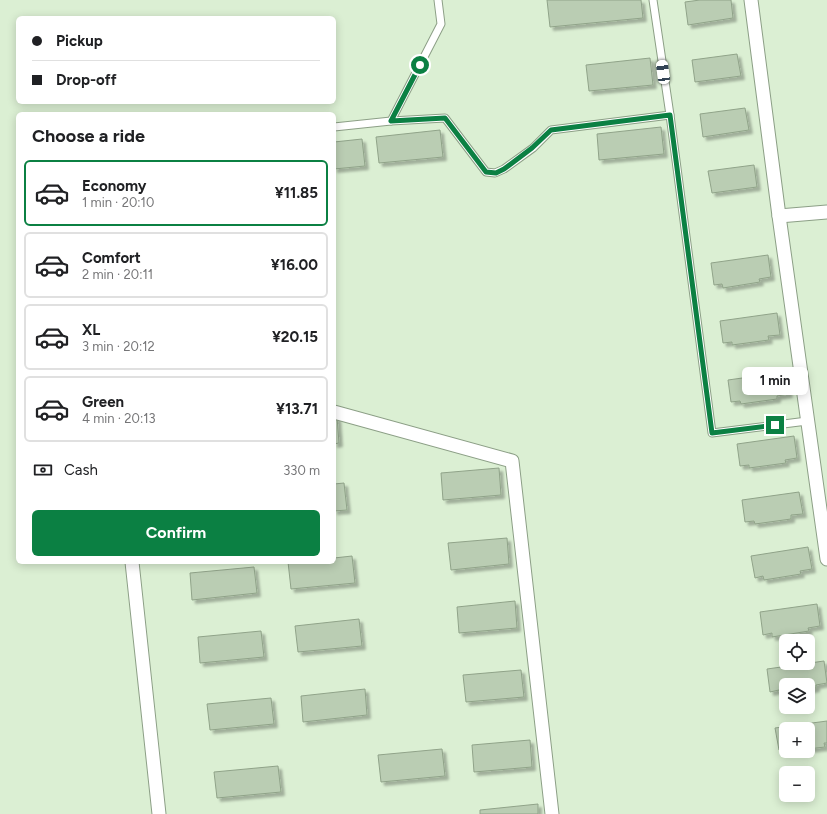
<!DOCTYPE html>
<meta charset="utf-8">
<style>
:root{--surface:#fff;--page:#f6f6f6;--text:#202124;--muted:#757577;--line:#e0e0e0;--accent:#0b8043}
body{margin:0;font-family:Figtree,sans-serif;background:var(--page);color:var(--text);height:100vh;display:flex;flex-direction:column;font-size:15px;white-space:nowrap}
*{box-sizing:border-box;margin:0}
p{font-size:13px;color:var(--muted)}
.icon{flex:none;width:22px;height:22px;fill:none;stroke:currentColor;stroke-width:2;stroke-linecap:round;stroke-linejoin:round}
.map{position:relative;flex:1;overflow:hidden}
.details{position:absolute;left:16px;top:112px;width:320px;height:452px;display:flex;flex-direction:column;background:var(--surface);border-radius:6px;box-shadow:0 2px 10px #0003}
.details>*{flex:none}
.guide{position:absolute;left:16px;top:16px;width:320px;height:88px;border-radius:6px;box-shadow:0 2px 10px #0003;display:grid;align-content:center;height:88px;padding:0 16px;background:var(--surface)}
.controls{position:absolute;left:779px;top:634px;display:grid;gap:8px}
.controls a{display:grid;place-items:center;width:36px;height:36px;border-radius:6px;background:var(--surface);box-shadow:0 2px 10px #0003;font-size:20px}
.end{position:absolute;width:18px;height:18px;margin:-9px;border:5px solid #0b8043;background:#fff;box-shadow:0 0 0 2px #fff}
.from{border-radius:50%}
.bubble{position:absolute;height:28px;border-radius:6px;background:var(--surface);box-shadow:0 2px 10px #0003;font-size:13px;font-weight:700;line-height:28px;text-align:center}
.car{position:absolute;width:12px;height:24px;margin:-12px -6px;border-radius:5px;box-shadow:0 0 3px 1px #0007;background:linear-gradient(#fff 24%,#345 0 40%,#fff 0 76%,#345 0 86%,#fff 0)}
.guide b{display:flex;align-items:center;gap:14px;height:38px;font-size:15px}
.guide b+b{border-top:1px solid var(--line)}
.guide i{width:10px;height:10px;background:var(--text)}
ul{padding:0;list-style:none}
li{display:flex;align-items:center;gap:12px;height:66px;margin:0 8px 6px;padding:0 8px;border:2px solid var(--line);border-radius:6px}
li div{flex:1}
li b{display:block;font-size:15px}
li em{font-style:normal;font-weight:700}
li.active{border-color:var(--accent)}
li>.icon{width:36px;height:36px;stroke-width:1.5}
h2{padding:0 16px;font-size:18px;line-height:48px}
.pay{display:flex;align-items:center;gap:10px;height:44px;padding:0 16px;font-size:15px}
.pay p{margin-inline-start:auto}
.button{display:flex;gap:8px;margin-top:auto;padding:8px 16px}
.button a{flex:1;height:46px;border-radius:6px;background:var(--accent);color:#fff;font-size:16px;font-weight:700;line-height:46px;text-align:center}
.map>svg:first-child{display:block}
.building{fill:#bacdb3;stroke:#90a389;filter:url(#shadow)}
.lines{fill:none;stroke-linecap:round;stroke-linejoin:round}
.lane-casing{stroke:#8c9f86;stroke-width:9}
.street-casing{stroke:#8c9f86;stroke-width:15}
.lane{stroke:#fff;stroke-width:7}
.street{stroke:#fff;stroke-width:13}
.route{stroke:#0b8043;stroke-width:5}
</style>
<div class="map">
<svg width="827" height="814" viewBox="0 0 827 814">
<defs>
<filter id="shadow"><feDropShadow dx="3.5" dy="3.5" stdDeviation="1" flood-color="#0004"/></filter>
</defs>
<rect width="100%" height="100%" fill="#dbefd3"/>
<g class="building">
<path d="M547,0h94l2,18 -93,9z"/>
<path d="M700,0h31l2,18 -45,7 -3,-23z"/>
<path d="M737,54l4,22 -46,6 -3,-22z"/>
<path d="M650,58l3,27 -64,6 -3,-26z"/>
<path d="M745,108l4,22 -46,7 -3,-23z"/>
<path d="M661,127l3,27 -65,6 -2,-26z"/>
<path d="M440,130l3,27 -64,6 -3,-26z"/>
<path d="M362,139l3,27 -31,3v-27z"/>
<path d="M754,165l3,22 -45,6 -4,-22z"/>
<path d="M768,255l3,22 -12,2 1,3 -37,6 -1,-4 -8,1 -3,-22z"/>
<path d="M777,313l3,22 -12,1 1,4 -37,5v-3l-9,1 -3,-22z"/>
<path d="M785,372l4,22 -12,2v3l-36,5 -1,-3 -9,1 -3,-22z"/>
<path d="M334,417h3l2,26 -5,1z"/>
<path d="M794,436l3,22 -12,2 1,3 -37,5v-3l-9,1 -3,-22z"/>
<path d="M499,468l2,27 -58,5 -2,-27z"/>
<path d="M344,483l3,27 -13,1v-27z"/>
<path d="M799,492l4,22 -12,1v4l-36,5 -1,-3 -9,1 -3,-22z"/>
<path d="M507,538l2,26 -58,6 -3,-27z"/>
<path d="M808,547l4,22 -12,2 1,3 -37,6 -1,-4 -8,2 -4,-22z"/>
<path d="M352,556l3,27 -64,6 -3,-27h46v-4z"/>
<path d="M254,567l3,26 -65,7 -2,-27z"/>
<path d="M515,601l2,27 -58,5 -2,-26z"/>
<path d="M817,604l3,22 -12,2 1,3 -37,6v-4l-9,2 -3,-23z"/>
<path d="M359,619l3,27 -64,6 -3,-26z"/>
<path d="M261,631l3,26 -64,6 -2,-26z"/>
<path d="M824,661l3,22 -11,2v3l-8,2v-5h-22v8l-6,1 -1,-4 -9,2 -3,-23z"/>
<path d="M521,670l3,27 -58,5 -3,-27z"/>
<path d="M365,689l2,26 -64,7 -2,-26z"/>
<path d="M271,698l3,26 -64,6 -3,-26z"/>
<path d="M827,721v22h-3l1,4 -17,2v-20h-22v20l-7,1 -4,-22z"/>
<path d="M530,740l2,27 -58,5 -2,-27z"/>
<path d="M442,749l3,27 -64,6 -3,-27z"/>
<path d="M278,766l3,26 -64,6 -3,-26z"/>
<path d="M538,804v10h-58v-4z"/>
</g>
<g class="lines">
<g class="lane-casing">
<g id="lane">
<path d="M670,115l42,318 95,-12"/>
<path d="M391,121l54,-3 41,54 9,1 9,-4 29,-21 18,-18 119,-15 -17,-115"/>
<path d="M334,127l57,-6 50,-97 -3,-24"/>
</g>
</g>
<g class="street-casing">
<g id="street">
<path d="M751,0l28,216 48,343"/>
<path d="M779,216l48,-4"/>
<path d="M334,412l178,49 40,353"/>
<path d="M132,562l27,252"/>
</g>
</g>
<use href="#lane" class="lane"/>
<use href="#street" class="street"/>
</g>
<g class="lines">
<path class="route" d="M420,65l-29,56 54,-3 41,54 10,1 8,-4 28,-21 19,-18 119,-15 42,318 63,-8"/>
</g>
</svg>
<div class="controls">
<a><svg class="icon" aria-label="locate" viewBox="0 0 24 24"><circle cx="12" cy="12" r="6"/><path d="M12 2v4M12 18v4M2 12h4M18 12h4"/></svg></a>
<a><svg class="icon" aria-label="layers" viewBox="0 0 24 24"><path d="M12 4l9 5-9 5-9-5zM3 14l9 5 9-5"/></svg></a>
<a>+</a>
<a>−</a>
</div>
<i class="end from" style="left:420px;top:65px"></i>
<i class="end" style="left:775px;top:425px"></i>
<div class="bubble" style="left:742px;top:367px;width:66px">1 min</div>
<i class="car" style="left:663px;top:72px;rotate:352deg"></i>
<div class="guide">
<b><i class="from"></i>Pickup</b>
<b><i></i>Drop-off</b>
</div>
<section class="details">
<h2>Choose a ride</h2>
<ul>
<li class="active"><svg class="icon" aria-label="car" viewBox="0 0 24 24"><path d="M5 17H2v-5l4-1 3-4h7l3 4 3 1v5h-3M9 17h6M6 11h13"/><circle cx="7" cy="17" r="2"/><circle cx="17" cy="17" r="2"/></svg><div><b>Economy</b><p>1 min · 20:10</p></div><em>¥11.85</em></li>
<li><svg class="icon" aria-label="car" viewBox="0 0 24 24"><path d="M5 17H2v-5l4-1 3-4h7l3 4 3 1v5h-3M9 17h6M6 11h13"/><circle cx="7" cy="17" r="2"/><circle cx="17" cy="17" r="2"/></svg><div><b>Comfort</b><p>2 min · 20:11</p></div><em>¥16.00</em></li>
<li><svg class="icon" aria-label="car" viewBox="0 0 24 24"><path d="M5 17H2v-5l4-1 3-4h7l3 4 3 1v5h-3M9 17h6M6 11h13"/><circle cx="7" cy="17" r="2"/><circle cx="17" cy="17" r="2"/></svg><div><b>XL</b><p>3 min · 20:12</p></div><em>¥20.15</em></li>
<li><svg class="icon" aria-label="car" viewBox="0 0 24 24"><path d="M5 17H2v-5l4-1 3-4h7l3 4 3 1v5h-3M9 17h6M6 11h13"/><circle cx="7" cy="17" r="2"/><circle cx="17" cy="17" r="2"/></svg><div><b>Green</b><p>4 min · 20:13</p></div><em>¥13.71</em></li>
</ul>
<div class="pay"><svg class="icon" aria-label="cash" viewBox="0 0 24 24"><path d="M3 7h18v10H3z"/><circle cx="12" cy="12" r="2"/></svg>Cash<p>330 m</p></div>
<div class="button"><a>Confirm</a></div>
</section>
</div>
